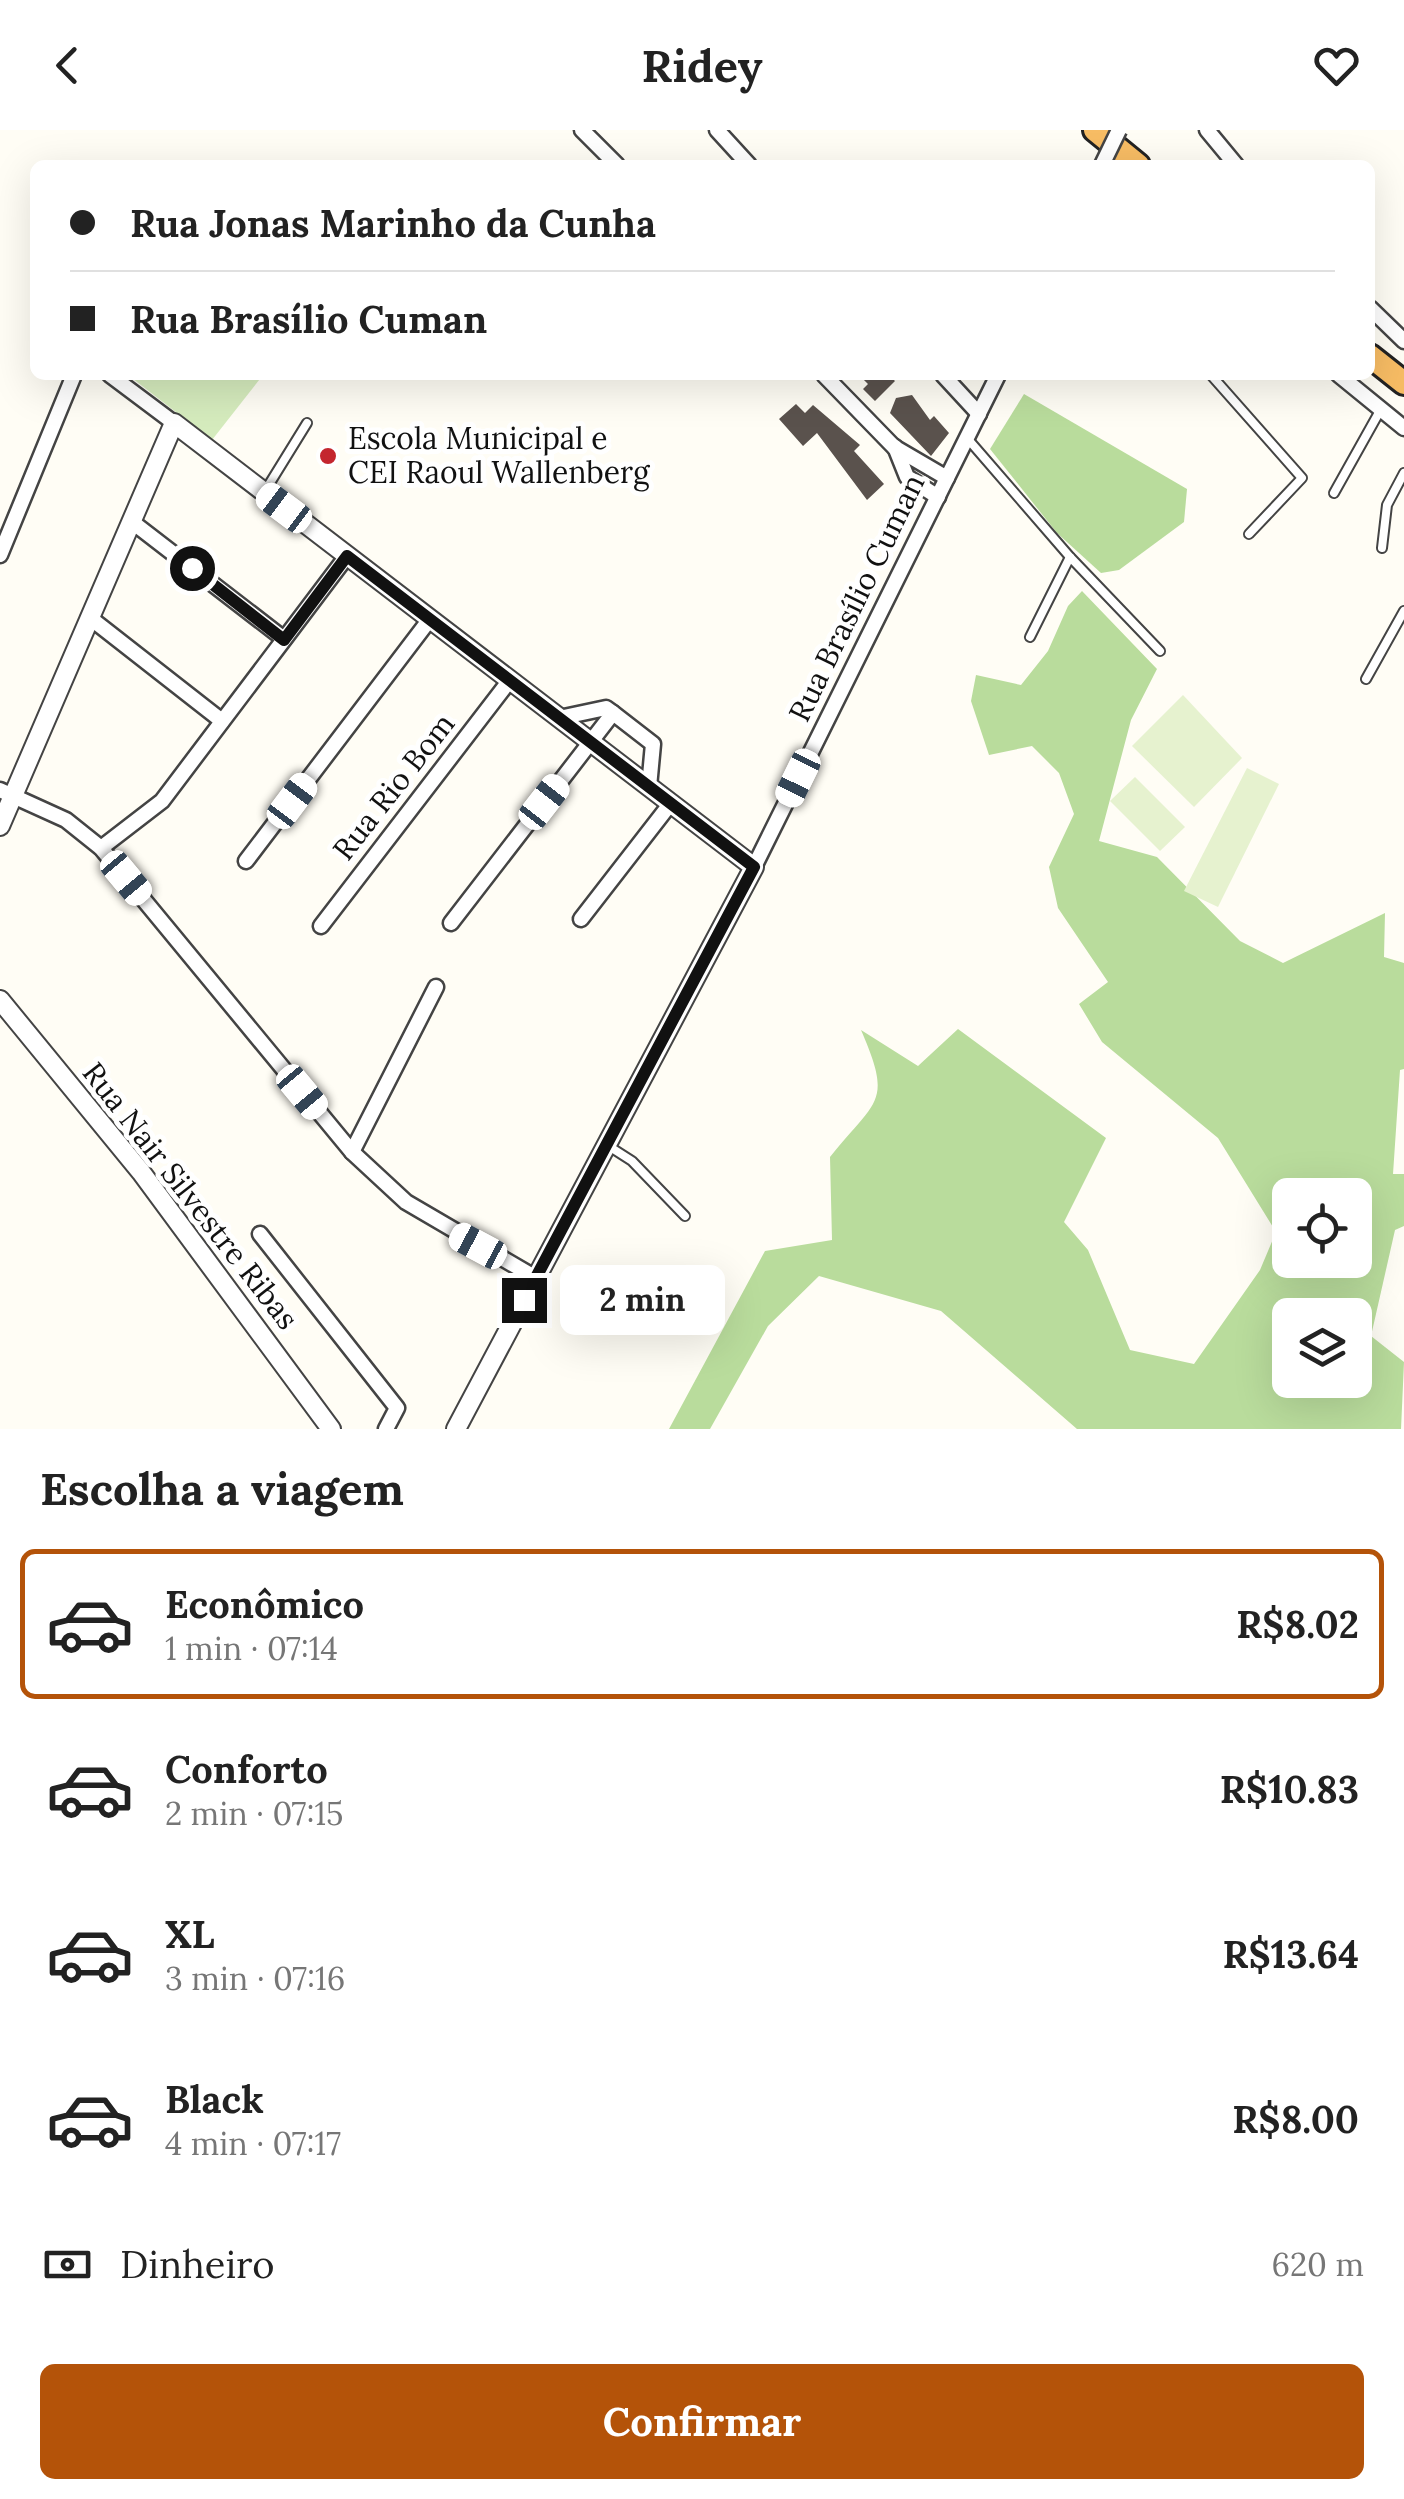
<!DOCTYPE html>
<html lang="pt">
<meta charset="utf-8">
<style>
:root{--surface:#fff;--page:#f6f6f6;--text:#222;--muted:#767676;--line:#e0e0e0;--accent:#b45309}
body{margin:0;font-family:Lora,serif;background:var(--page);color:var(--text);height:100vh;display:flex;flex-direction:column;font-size:38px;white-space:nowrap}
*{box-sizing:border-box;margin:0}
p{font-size:32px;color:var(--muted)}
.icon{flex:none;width:55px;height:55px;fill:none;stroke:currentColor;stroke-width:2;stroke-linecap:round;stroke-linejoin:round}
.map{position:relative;height:1299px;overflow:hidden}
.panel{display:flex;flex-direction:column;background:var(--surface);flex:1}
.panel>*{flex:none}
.top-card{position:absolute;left:30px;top:30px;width:1345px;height:220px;border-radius:15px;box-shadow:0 10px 40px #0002;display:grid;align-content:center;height:220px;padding:0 40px;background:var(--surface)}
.tools{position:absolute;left:1272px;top:1048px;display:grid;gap:20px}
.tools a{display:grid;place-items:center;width:100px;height:100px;border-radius:15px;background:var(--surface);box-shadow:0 10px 40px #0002;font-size:50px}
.end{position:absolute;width:45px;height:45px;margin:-22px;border:12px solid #111;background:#fff;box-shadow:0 0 0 5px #fff}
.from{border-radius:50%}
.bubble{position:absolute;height:70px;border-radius:15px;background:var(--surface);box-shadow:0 10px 40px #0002;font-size:32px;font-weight:700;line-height:70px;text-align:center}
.car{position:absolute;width:30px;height:60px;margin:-30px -15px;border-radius:12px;box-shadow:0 0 8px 2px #0007;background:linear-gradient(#fff 24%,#345 0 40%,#fff 0 76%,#345 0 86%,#fff 0)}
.top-card b{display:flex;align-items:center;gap:35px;height:95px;font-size:38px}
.top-card b+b{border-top:2px solid var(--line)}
.top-card i{width:25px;height:25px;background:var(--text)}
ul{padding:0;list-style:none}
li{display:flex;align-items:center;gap:30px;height:150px;margin:0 20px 15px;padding:0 20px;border:5px solid transparent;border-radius:15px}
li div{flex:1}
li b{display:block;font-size:38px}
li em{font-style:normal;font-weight:700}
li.on{border-color:var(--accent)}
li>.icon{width:90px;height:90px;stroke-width:1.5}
h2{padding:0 40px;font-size:45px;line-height:120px}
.pay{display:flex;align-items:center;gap:25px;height:110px;padding:0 40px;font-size:38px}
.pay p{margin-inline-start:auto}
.action{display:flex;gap:20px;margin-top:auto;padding:20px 40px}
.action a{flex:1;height:115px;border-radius:15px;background:var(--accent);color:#fff;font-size:40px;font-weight:700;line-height:115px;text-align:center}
header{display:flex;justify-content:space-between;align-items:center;height:130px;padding:0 40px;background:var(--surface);font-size:45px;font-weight:700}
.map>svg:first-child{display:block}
.green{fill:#d5ebbd}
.forest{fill:#b9dc9c;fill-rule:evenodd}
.pitch{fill:#e6f2cf}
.building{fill:#5a524d}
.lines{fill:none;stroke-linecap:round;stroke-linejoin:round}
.service-casing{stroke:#444;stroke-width:12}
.minor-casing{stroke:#444;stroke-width:19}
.tertiary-casing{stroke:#444;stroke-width:22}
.trunk-casing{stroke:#222;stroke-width:28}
.service{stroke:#fff;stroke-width:8}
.minor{stroke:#fff;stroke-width:14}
.tertiary{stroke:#fff;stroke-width:18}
.trunk{stroke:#f7bc64;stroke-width:22}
.minor-bridge-casing{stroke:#444;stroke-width:19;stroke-linecap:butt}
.minor-bridge{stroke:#fff;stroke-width:14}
.route{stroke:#111;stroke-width:12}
.poi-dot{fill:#c4262e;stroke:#fff;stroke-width:4}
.labels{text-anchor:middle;stroke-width:10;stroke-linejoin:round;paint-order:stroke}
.poi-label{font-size:30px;fill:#111;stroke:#fff;text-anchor:start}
.street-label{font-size:30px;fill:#111;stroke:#fff}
</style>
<header><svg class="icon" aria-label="back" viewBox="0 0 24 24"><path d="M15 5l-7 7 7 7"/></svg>Ridey<svg class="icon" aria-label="heart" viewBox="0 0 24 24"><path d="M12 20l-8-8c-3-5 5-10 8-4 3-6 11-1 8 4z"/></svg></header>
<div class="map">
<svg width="1404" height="1299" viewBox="0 0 1404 1299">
<rect width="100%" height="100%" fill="#fffdf5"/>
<path class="green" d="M128,245h135l-51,65z"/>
<g class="forest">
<path d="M1024,264l163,95 -3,33 -65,48 -18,3 -44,-40 -67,-84z"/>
<path d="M1082,461l75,78 -26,51 -32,121 58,16 83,84 43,22 102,-50 -1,44 20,6v106l-4,1 -7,104h11v52l-9,4 -24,106 33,26 -3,67h-324l-136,-118 -122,-35 -51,50 -58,103h-41l96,-178 67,-11 -2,-83c47,-59 63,-53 31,-127l57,36 40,-37 148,109 -42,84 24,28 42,100 64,14 66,-94 16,-38 -58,-94 -116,-96 -23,-38 29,-22 -50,-74 -9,-41 25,-53 -15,-41 -27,-27 -43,9 -18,-54 5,-26 45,10 27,-34 20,-45zM1290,1065h65v65h-65zM1290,1185h65v65h-65z"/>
</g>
<g class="pitch">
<path d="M1183,565l59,63 -48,49 -62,-61z"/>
<path d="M1247,638l32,16 -61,123 -34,-16z"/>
<path d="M1135,647l50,50 -25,24 -50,-50z"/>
</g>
<g class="building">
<path d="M859,245h30l6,6 -20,20 -12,-12 5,-5z"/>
<path d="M912,265l18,25 4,-4 15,17 -18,23 -41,-43 6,-15z"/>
<path d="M796,274l9,9 8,-8 47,40 -6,6 30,33 -17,16 -50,-67 -14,13 -24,-27z"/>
</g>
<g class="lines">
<g class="service-casing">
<g id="service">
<path d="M1211,245l91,103 -53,56"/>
<path d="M967,308l103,119 90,94"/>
<path d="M265,361l42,-68"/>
<path d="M1334,363l47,-84"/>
<path d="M1382,418l5,-43 17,-32"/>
<path d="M1030,507l40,-80"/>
<path d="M1366,549l38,-68"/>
<path d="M607,1015l25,16 53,55"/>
</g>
</g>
<g class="minor-casing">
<g id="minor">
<path d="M582,0l35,35"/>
<path d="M717,0l32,35"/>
<path d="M1207,0l29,35"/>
<path d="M1370,178l34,33"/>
<path d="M110,245l64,48"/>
<path d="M824,245l70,72 53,31"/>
<path d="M943,245l36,39"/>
<path d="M1339,245l65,53"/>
<path d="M895,317l12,30 31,20"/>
<path d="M131,391l153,118"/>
<path d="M0,425l74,-180"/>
<path d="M89,487l133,104"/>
<path d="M559,588l47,-10 7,5 40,31 -4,43"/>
<path d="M0,660l66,30 35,28 251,304 54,50 130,76"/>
<path d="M101,718l61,-47 185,-245"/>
<path d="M246,731l184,-242"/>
<path d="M754,737l244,-492"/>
<path d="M581,789l90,-116"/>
<path d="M451,793l162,-210"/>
<path d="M321,796l189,-246"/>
<path d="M352,1022l84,-165"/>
<path d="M260,1104l137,174 -11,21"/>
</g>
</g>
<g class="tertiary-casing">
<g id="tertiary">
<path d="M0,696l174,-403 580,444 -298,562"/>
<path d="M0,870l141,172 190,257"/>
</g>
</g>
<g class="trunk-casing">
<g id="trunk">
<path d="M1095,0l43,35"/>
<path d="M1370,226l34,27"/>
</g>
</g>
<use href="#service" class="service"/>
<use href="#minor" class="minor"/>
<use href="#tertiary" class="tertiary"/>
<use href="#trunk" class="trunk"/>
<g class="minor-bridge-casing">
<path id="minor-bridge" d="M1102,35l17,-35"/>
</g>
<use href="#minor-bridge" class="minor-bridge"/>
</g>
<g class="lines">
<path class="route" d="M192,438l92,72 63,-84 407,311 -230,433"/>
</g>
<circle class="poi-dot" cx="328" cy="326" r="10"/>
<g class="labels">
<g class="poi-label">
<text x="348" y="319">Escola Municipal e<tspan x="348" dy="34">CEI Raoul Wallenberg</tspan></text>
</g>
<g class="street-label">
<text transform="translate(857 468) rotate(-64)" y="10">Rua Brasílio Cuman</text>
<text transform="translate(394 657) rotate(-52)" y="10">Rua Rio Bom</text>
<text transform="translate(190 1066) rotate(52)" y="10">Rua Nair Silvestre Ribas</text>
</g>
</g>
</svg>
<div class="tools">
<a><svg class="icon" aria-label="locate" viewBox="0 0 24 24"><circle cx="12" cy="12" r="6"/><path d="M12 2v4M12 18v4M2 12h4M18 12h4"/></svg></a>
<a><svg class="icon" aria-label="layers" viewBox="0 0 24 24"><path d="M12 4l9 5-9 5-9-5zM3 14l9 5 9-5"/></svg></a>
</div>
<i class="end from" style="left:192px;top:438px"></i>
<i class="end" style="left:524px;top:1170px"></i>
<div class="bubble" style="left:560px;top:1135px;width:165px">2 min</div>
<i class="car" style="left:284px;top:378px;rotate:307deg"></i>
<i class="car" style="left:798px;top:648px;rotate:206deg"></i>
<i class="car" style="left:292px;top:671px;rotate:37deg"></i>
<i class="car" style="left:544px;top:672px;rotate:38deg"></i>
<i class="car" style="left:126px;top:748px;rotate:140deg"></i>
<i class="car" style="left:302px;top:962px;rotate:140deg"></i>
<i class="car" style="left:478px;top:1116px;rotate:298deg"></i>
<div class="top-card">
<b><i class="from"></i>Rua Jonas Marinho da Cunha</b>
<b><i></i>Rua Brasílio Cuman</b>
</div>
</div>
<section class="panel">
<h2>Escolha a viagem</h2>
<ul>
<li class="on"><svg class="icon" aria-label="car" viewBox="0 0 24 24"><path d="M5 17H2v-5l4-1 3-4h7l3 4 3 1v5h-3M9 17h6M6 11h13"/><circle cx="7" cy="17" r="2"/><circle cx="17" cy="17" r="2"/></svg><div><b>Econômico</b><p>1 min · 07:14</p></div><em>R$8.02</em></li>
<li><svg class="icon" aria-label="car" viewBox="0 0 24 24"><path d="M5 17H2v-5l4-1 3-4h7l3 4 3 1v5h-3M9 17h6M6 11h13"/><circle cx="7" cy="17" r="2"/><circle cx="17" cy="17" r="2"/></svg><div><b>Conforto</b><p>2 min · 07:15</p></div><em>R$10.83</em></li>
<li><svg class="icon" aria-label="car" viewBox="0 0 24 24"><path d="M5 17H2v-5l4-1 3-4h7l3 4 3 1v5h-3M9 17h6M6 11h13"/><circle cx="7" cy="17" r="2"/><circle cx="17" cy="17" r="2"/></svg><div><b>XL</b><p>3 min · 07:16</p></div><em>R$13.64</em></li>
<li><svg class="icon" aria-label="car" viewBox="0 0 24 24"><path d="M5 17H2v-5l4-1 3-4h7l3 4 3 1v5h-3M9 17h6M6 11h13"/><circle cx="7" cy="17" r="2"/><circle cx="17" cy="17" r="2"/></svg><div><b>Black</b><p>4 min · 07:17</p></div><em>R$8.00</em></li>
</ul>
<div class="pay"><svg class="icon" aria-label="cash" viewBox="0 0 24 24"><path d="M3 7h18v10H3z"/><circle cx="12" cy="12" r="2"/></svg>Dinheiro<p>620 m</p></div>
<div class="action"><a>Confirmar</a></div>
</section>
